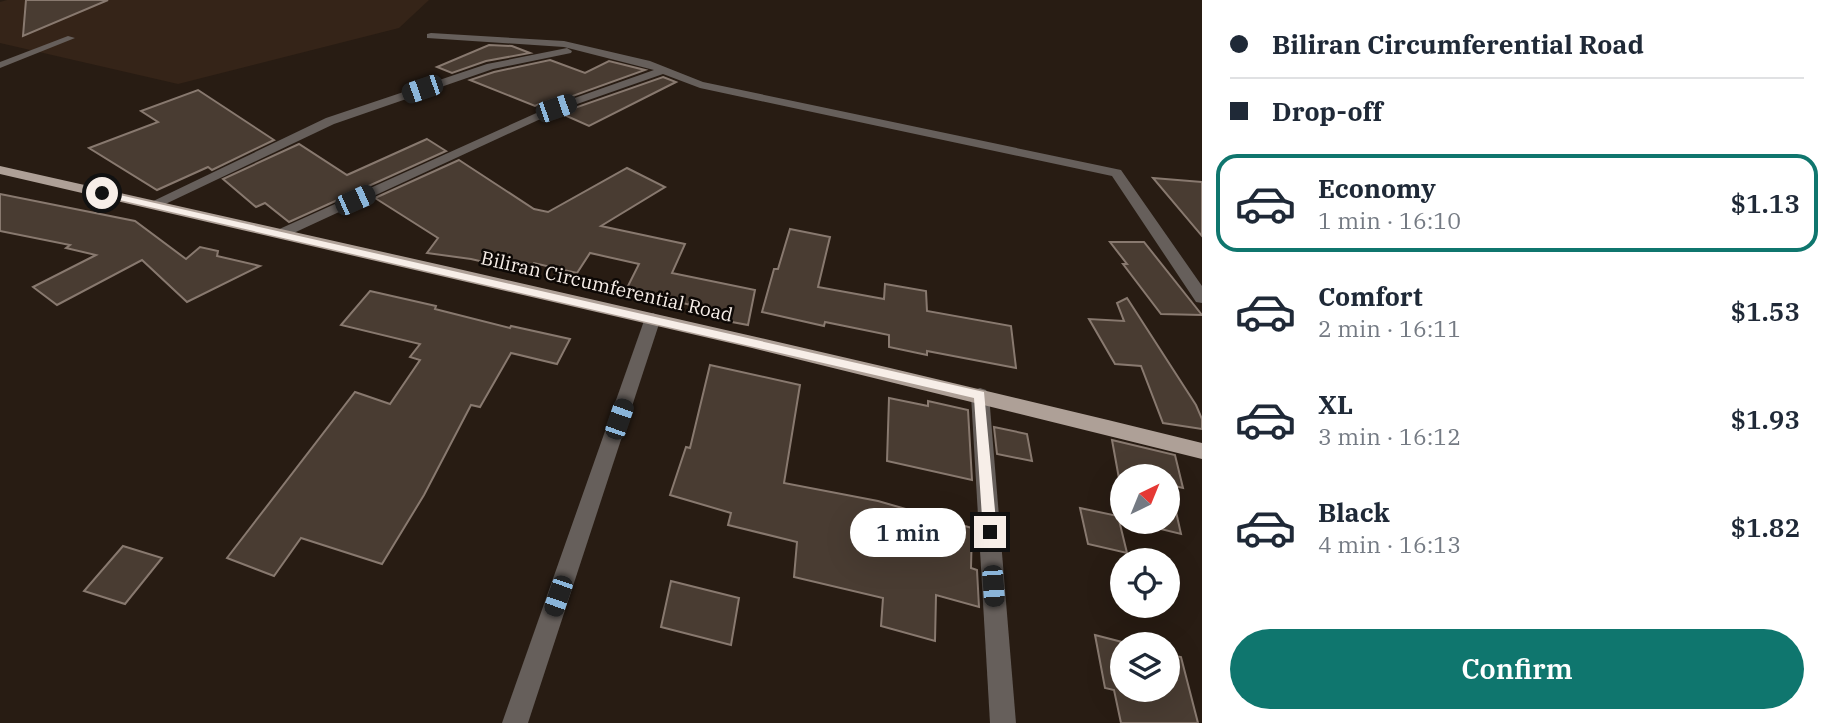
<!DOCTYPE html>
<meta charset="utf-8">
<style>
:root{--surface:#fff;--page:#f2f2f3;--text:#1f2937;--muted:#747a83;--line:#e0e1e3;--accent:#0f766e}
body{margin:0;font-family:"IBM Plex Serif",serif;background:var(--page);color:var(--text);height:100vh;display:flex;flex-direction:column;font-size:26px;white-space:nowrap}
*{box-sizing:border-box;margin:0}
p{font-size:23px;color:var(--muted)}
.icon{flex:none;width:38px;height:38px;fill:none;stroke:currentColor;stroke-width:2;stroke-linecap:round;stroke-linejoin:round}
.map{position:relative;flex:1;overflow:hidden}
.side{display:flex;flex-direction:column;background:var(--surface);width:630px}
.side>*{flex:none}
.guide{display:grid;align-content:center;height:154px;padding:0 28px;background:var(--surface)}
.needle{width:46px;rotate:43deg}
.tools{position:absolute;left:1110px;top:464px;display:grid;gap:14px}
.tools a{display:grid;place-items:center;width:70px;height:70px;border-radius:50%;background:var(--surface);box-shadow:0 7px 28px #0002;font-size:35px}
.end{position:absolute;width:32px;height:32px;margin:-16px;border:9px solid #f7eee8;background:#111;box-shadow:0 0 0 4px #111}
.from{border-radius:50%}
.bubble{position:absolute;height:49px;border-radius:24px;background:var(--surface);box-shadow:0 7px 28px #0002;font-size:23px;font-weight:600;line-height:49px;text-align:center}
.car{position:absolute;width:21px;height:42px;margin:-21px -10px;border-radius:9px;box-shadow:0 0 5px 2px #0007;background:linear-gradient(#222 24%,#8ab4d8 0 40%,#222 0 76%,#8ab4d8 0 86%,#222 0)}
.guide b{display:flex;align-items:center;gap:24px;height:66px;font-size:26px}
.guide b+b{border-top:2px solid var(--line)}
.guide i{width:18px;height:18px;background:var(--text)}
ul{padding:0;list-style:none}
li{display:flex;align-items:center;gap:21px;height:98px;margin:0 14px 10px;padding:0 14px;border:4px solid transparent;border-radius:21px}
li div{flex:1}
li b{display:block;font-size:26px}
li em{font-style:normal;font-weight:600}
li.selected{border-color:var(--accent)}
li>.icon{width:63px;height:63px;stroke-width:1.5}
.primary-button{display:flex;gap:14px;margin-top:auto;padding:14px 28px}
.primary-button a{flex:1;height:80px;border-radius:42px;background:var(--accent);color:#fff;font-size:28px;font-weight:600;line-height:80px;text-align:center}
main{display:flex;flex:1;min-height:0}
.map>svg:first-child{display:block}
.built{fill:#352418}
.building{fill:#493c32;stroke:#88796f;stroke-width:2}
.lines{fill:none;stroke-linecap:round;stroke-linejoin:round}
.lane{fill:#665f5b;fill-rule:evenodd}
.street{fill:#665f5b;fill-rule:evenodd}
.primary{fill:#aea097;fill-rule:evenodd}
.route{fill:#f7eee8}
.labels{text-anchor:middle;stroke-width:5;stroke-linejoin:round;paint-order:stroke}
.street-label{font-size:19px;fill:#f7eee8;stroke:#0d0805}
</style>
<main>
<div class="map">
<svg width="1202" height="723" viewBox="0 0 1202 723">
<rect width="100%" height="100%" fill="#281c13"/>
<path class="built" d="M7,0h422l-30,28 -221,56 -178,-41v-41z"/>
<g class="building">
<path d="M26,0h82l-85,36z"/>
<path d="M489,45l23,1 18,7 -44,8 -34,12 -15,-6z"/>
<path d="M550,60l35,13 24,-12 36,9 -100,36 -6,-2 -4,2 -65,-26 24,-8z"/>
<path d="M663,77l13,5 -87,44 -29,-13z"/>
<path d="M198,90l76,50 -62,30 -4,-3 -51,23 -68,-42 69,-26 -17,-11z"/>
<path d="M427,139l19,12 -157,71 -24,-19 -9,4 -33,-28 76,-35 48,31z"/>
<path d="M459,160l75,49 14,3 79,-44 38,19 -64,39 84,18 -13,29 83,17 -7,35 -32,-6 2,-4 -8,-2 1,-3 -57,-14 -2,4 -28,-6 15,-30 -49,-11 -13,20 -43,-10 -7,9 -56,-13 -44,-6 11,-15 -63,-40z"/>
<path d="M1153,178l49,4v54z"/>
<path d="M0,194l135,27 51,38 14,-12 18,4 -1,5 43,10 -73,36 -45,-42 -85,45 -24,-18 63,-32 -30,-7 4,-3 -70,-14z"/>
<path d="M790,229l40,8 -12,50 66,12 1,-15 41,7 1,20 84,15 5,42 -89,-17v4l-38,-8v-12l-64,-13 -1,4 -62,-14 12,-43h4z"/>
<path d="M1110,242h34l58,73 -41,-1 -38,-50h4z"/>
<path d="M370,291l66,15 -1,3 75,19 1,-2 59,13 -13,25 -46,-11 -31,54 -9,-2 -47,90 -42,69 -81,-26 -27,38 -47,-18 128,-166 35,12 30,-44 -10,-3 10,-13 -79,-19z"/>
<path d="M1127,298l69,107 6,14v10l-39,-6 -22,-57 -26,-2 -26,-45 35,2 -7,-18z"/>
<path d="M710,365l90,20 -16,98 94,18 94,27 -1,40 6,2 2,37 -43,-12 -1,46 -54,-15 2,-28 -89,-21 3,-35 -69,-17 3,-12 -61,-18 16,-48 4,1z"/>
<path d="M889,398l39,8v-5l40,9 4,70 -85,-19z"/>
<path d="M994,427l33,7 5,27 -35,-7z"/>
<path d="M1112,440l63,15 8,33 -13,-3 11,49 -49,-12h35v-46h-45v19z"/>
<path d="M1080,508l38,8 9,37 -39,-9z"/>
<path d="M123,546l39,12 -37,46 -41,-13z"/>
<path d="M671,581l68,17 -8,47 -70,-18z"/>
<path d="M1095,635l35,9h-8v46h45v-36l14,3 17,66h-77l-7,-33 -9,-2z"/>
</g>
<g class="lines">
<path class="lane" d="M68,36l7,2 -75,30v-6z"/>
<g class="street">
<path d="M431,33l133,8 86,20 53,21 418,88 81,116v17l-6,-1 -84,-126 -412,-88 -37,-14 -103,36 -275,127h-10l-2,-3 2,-3 277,-125 102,-36 -90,-23 -137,-9v-4z"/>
<path d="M567,48l5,3 -1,2 -78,16 -159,55 -177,84h-10l-2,-3 181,-87 161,-54z"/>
<path d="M653,313l8,5 -133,405h-26l143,-405z"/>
<path d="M980,388l6,2 3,5 27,328h-26l-19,-328 3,-5z"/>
</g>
<path class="primary" d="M0,166c401,90 803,179 1202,277v16l-450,-111 -752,-174z"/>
</g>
<path class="route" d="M102,191l882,201 13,140 -7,6 -7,-6 -9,-134 -876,-203 -1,-2z"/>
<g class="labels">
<g class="street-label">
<text transform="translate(607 286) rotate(13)" y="7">Biliran Circumferential Road</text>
</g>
</g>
</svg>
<div class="tools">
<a><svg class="needle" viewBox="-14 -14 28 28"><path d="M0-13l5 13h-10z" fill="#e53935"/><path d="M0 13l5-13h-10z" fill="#747a83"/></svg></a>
<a><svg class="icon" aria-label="locate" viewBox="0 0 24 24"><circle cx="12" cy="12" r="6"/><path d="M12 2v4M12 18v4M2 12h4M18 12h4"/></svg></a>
<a><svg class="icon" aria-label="layers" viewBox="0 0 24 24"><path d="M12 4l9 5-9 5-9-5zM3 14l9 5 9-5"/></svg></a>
</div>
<i class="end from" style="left:102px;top:193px"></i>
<i class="end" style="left:990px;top:532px"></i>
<div class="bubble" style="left:850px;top:508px;width:116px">1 min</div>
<i class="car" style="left:422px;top:89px;rotate:251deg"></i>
<i class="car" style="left:556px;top:108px;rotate:71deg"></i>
<i class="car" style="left:355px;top:200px;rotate:66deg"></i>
<i class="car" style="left:619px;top:419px;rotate:19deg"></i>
<i class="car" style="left:993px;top:586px;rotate:176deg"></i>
<i class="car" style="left:558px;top:596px;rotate:199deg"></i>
</div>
<section class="side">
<div class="guide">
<b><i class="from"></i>Biliran Circumferential Road</b>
<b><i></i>Drop-off</b>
</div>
<ul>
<li class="selected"><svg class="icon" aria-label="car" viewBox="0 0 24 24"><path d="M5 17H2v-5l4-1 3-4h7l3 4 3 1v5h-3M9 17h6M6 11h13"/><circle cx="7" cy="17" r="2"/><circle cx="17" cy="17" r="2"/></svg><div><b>Economy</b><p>1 min · 16:10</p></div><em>$1.13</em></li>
<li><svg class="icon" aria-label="car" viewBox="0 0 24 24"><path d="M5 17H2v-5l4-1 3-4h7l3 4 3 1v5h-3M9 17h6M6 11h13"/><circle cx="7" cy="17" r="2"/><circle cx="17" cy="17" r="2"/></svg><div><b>Comfort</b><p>2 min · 16:11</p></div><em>$1.53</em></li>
<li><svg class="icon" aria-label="car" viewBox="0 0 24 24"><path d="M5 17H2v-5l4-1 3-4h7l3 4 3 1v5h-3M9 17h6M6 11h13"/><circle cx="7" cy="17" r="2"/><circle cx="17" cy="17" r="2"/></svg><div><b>XL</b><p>3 min · 16:12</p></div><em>$1.93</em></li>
<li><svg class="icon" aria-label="car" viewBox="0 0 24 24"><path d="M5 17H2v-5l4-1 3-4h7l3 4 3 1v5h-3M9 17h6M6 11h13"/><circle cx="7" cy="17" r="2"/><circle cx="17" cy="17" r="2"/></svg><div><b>Black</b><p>4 min · 16:13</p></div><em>$1.82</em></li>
</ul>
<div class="primary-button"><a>Confirm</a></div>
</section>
</main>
